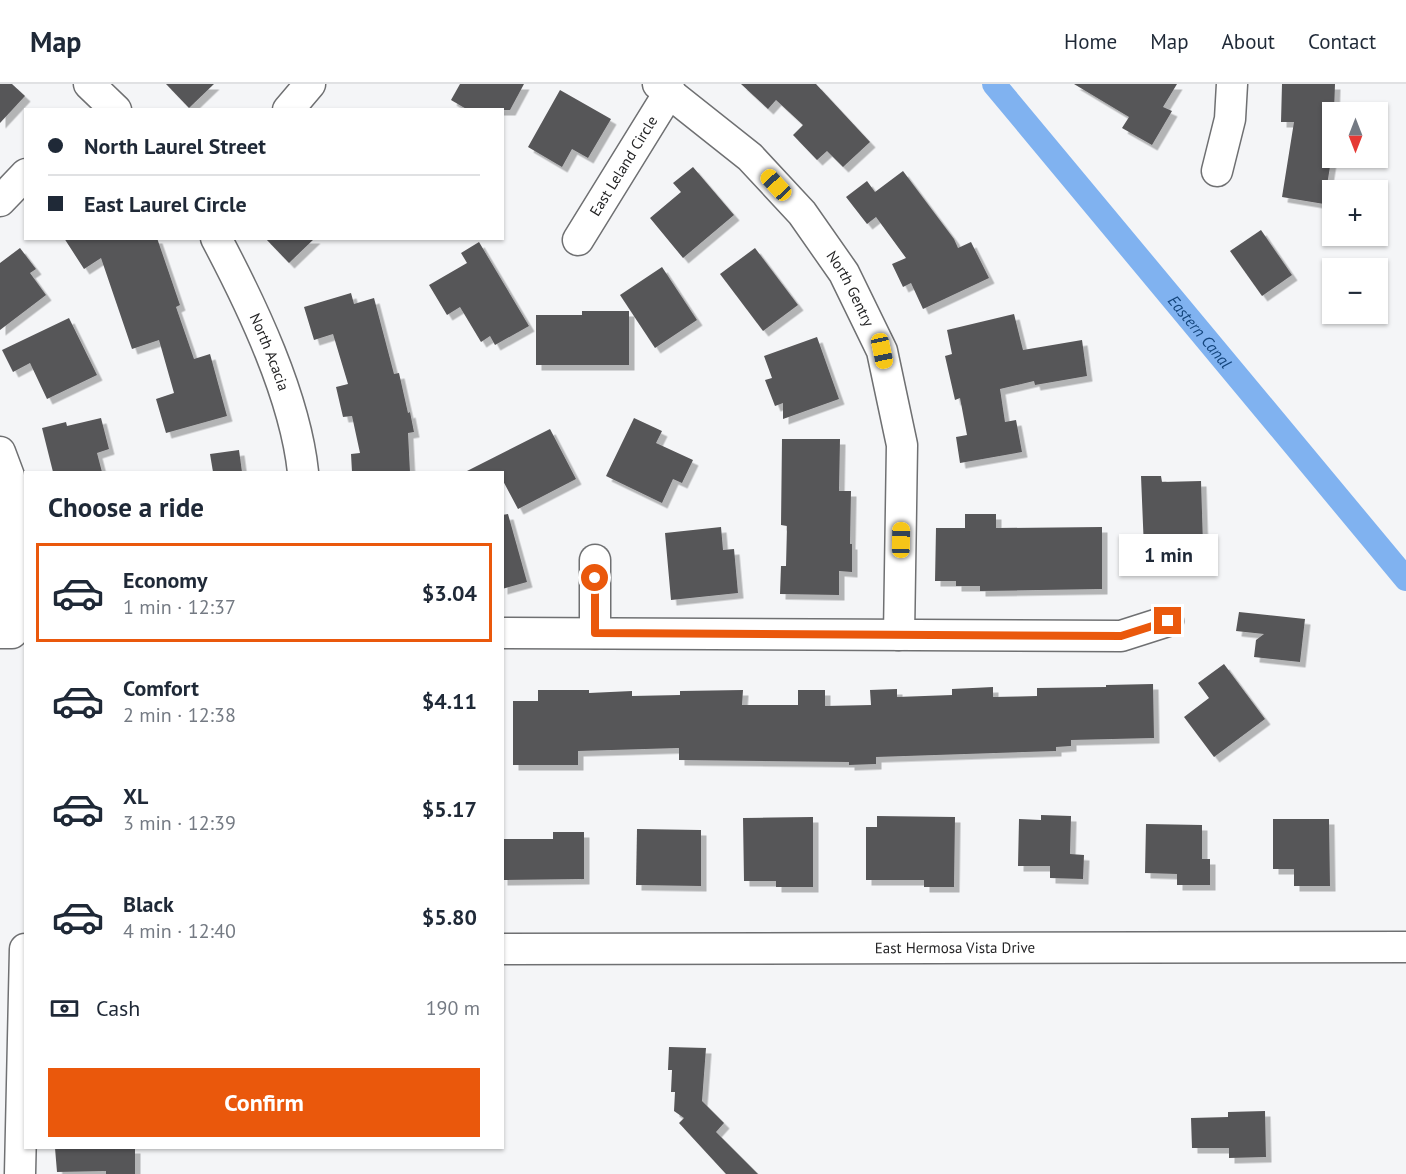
<!DOCTYPE html>
<meta charset="utf-8">
<style>
:root{--surface:#fff;--page:#f2f2f3;--text:#1f2937;--muted:#747a83;--line:#e0e1e3;--accent:#ea580c}
body{margin:0;font-family:"PT Sans",sans-serif;background:var(--page);color:var(--text);height:100vh;display:flex;flex-direction:column;font-size:22px;white-space:nowrap}
*{box-sizing:border-box;margin:0}
p{font-size:20px;color:var(--muted)}
.icon{flex:none;width:33px;height:33px;fill:none;stroke:currentColor;stroke-width:2;stroke-linecap:round;stroke-linejoin:round}
.map{position:relative;flex:1;overflow:hidden}
.drawer{position:absolute;left:24px;top:387px;width:480px;height:678px;display:flex;flex-direction:column;background:var(--surface);border-radius:0px;box-shadow:0 2px 4px #0004}
.drawer>*{flex:none}
.guide{position:absolute;left:24px;top:24px;width:480px;height:132px;border-radius:0px;box-shadow:0 2px 4px #0004;display:grid;align-content:center;height:132px;padding:0 24px;background:var(--surface)}
.needle{width:39px;rotate:180deg}
.controls{position:absolute;left:1322px;top:18px;display:grid;gap:12px}
.controls a{display:grid;place-items:center;width:66px;height:66px;border-radius:0px;background:var(--surface);box-shadow:0 2px 4px #0004;font-size:30px}
.end{position:absolute;width:27px;height:27px;margin:-14px;border:8px solid #ea580c;background:#fff;box-shadow:0 0 0 3px #fff}
.from{border-radius:50%}
.bubble{position:absolute;height:42px;border-radius:0px;background:var(--surface);box-shadow:0 2px 4px #0004;font-size:20px;font-weight:800;line-height:42px;text-align:center}
.car{position:absolute;width:18px;height:36px;margin:-18px -9px;border-radius:8px;box-shadow:0 0 4px 2px #0007;background:linear-gradient(#f5c518 24%,#345 0 40%,#f5c518 0 76%,#345 0 86%,#f5c518 0)}
.guide b{display:flex;align-items:center;gap:21px;height:57px;font-size:22px}
.guide b+b{border-top:2px solid var(--line)}
.guide i{width:15px;height:15px;background:var(--text)}
ul{padding:0;list-style:none}
li{display:flex;align-items:center;gap:18px;height:99px;margin:0 12px 9px;padding:0 12px;border:3px solid transparent;border-radius:0px}
li div{flex:1}
li b{display:block;font-size:22px}
li em{font-style:normal;font-weight:800}
li.current{border-color:var(--accent)}
li>.icon{width:54px;height:54px;stroke-width:1.5}
h2{padding:0 24px;font-size:27px;line-height:72px}
.pay{display:flex;align-items:center;gap:15px;height:66px;padding:0 24px;font-size:22px}
.pay p{margin-inline-start:auto}
.action{display:flex;gap:12px;margin-top:auto;padding:12px 24px}
.action a{flex:1;height:69px;border-radius:0px;background:var(--accent);color:#fff;font-size:24px;font-weight:800;line-height:69px;text-align:center}
header{display:flex;align-items:center;gap:36px;box-sizing:border-box;height:84px;padding:0 30px;background:var(--surface);border-bottom:2px solid var(--line)}
header strong{font-size:28px}
nav{display:flex;gap:33px;margin-inline-start:auto;font-size:21px}
.map>svg:first-child{display:block}
.lines{fill:none;stroke-linecap:round;stroke-linejoin:round}
.canal{stroke:#80b2f0;stroke-width:24}
.building{fill:#575658;filter:url(#shadow)}
.minor-casing{stroke:#6f7072;stroke-width:33}
.minor{stroke:#fff;stroke-width:30}
.route{stroke:#ea580c;stroke-width:8}
.labels{text-anchor:middle;stroke-width:6;stroke-linejoin:round;paint-order:stroke}
.street-label{font-size:15px;fill:#252526;stroke:#f4f5f7}
.water-label{font-size:16px;font-style:italic;fill:#14467d;stroke:#f4f5f7}
</style>
<header>
<strong>Map</strong>
<nav><a>Home</a><a>Map</a><a>About</a><a>Contact</a></nav>
</header>
<div class="map">
<svg width="1406" height="1090" viewBox="0 0 1406 1090">
<defs>
<filter id="shadow"><feDropShadow dx="5.5" dy="5.5" stdDeviation="0" flood-color="#0004"/></filter>
</defs>
<rect width="100%" height="100%" fill="#f4f5f7"/>
<g class="lines">
<path class="canal" id="s1" d="M994,0l412,495"/>
</g>
<g class="building">
<path d="M0,0h12l13,12 -25,27z"/>
<path d="M166,0h48l-25,24z"/>
<path d="M460,0h64l-14,26h-42l-17,-10z"/>
<path d="M741,0h75l54,58 -27,25 -16,-16 -10,9 -24,-25 10,-10 -27,-25 -8,9z"/>
<path d="M1074,0h103l-14,23 9,4 -20,34 -30,-17 7,-11z"/>
<path d="M1282,0h53l-1,28h-2v42l-8,50 -42,-7 12,-75h-13z"/>
<path d="M560,6l51,29 -23,39 -16,-9 -10,18 -34,-20z"/>
<path d="M693,83l41,48 -51,43 -33,-40 31,-26 -8,-9z"/>
<path d="M903,87l51,68 4,9 13,-6 18,36 -66,31 -12,-26 -8,4 -11,-23 14,-6 -30,-41 -9,7 -21,-27 21,-16 8,11z"/>
<path d="M1261,146l31,45 -30,21 -32,-45z"/>
<path d="M64,154h93l23,67 -4,2 18,52 16,-5 17,62 -61,17 -10,-34 18,-6 -15,-53 -27,9 -31,-91 -17,11z"/>
<path d="M265,154h50l-26,25z"/>
<path d="M479,158l50,84 -34,19 -5,-9 -9,6 -21,-35 -13,8 -18,-30 38,-22 -6,-10z"/>
<path d="M20,164l16,21 -6,4 16,22 -46,35v-67z"/>
<path d="M755,164l43,57 -35,26 -43,-57z"/>
<path d="M662,183l35,53 -42,28 -35,-53z"/>
<path d="M351,209l3,11 20,-6 20,76 5,-1 9,40 2,-1 4,20 -6,1 2,39h-58l-1,-18 9,-1 -8,-37 -9,1 -7,-30 12,-3 -15,-50 -19,6 -10,-33z"/>
<path d="M582,227h47v54h-93v-50h46z"/>
<path d="M1014,230l9,36 59,-10 5,36 -52,9 -1,-4 -34,8 5,33 11,-2 6,32 -62,11 -4,-26 11,-2 -7,-37 -5,2 -10,-44 7,-2 -5,-24z"/>
<path d="M69,234l28,57 -50,24 -17,-36 -17,9 -11,-22z"/>
<path d="M817,253l22,62 -56,20v-16l-8,3 -10,-26 7,-2 -8,-22z"/>
<path d="M101,334l8,31 -12,4 5,19h-49l-11,-44 24,-6 1,4z"/>
<path d="M634,334l28,13 -6,12 37,17 -11,23 -9,-4 -11,24 -56,-27z"/>
<path d="M550,345l26,50 -58,30 -16,-30v-7h-37z"/>
<path d="M782,355h58l-1,52h12l-1,53h2v28l-13,-1v24l-59,-1 1,-28h5l1,-40 -6,-1z"/>
<path d="M239,366l3,22h-29l-3,-18z"/>
<path d="M1141,392h20l1,6 39,-1 2,63 -59,5z"/>
<path d="M508,430l19,68 -25,7v-74z"/>
<path d="M965,430h31v14l106,-1v62l-122,2v-5h-24v-5h-21l1,-53h29z"/>
<path d="M721,443l2,23 11,-1 4,44 -67,7 -6,-67z"/>
<path d="M1239,528l66,7 -5,43 -46,-5 2,-17 8,-6 -28,-3z"/>
<path d="M1224,580l41,55 -51,38 -30,-40 25,-19 -11,-15z"/>
<path d="M1153,600l1,54 -83,2v6l-15,1v4l-180,6v7l-27,1v-3l-170,-2v-12l-101,3v14h-65v-64h25v-11h51v3l43,-2v5l48,-1v-4l63,-1 -1,15h56v-15h27v16l46,-1 -1,-15 27,-1v8l55,-2v-6l41,-2v10l44,-1v-8l69,-1v-2z"/>
<path d="M1041,731l30,1 -1,38 14,1 -1,24 -33,-1v-12h-32l1,-47 22,1z"/>
<path d="M877,732l78,1 -1,70h-30v-7h-58v-53h11z"/>
<path d="M813,733v70h-37v-6h-32l-1,-63z"/>
<path d="M1273,735h56l1,67h-36v-17h-21z"/>
<path d="M1146,740l56,1v34h8v26h-33v-11l-32,-1z"/>
<path d="M637,745l64,1v56l-65,-1z"/>
<path d="M553,748h31v47l-82,1v-41h51z"/>
<path d="M669,963l37,1 -4,53 22,22 -8,9 42,42h-32l-47,-51 5,-5 -10,-7 1,-19h-4l1,-22h-4z"/>
<path d="M1265,1027l1,46 -37,1v-10h-37l-1,-30 37,-1v-5z"/>
<path d="M55,1064h80v26h-29v-3l-49,1z"/>
</g>
<g class="lines">
<g class="minor-casing">
<g id="minor">
<path d="M89,0l27,26"/>
<path id="s2" d="M658,0l92,73 52,56 42,60 38,78 20,94 -3,190"/>
<path d="M288,26l22,-26"/>
<path d="M1217,87l13,-52 2,-35"/>
<path d="M0,117l26,-27"/>
<path id="s3" d="M216,154c36,68 79,158 87,234"/>
<path id="s4" d="M578,156l92,-149"/>
<path d="M0,368l9,24 5,80 -2,77h-12"/>
<path d="M502,549l619,3 47,-15"/>
<path d="M595,549v-73"/>
<path id="s5" d="M502,865l904,-2"/>
<path d="M20,1090l5,-225"/>
</g>
</g>
<use href="#minor" class="minor"/>
</g>
<g class="lines">
<path class="route" d="M595,494v55l526,3 47,-15"/>
</g>
<g class="labels">
<g class="street-label">
<text dy="5" stroke="none"><textPath href="#s4" startOffset="87">East Leland Circle</textPath></text>
<text dy="5" stroke="none"><textPath href="#s2" startOffset="284">North Gentry</textPath></text>
<text dy="5" stroke="none"><textPath href="#s3" startOffset="126">North Acacia</textPath></text>
<text dy="5" stroke="none"><textPath href="#s5" startOffset="453">East Hermosa Vista Drive</textPath></text>
</g>
<g class="water-label">
<text dy="6" stroke="none"><textPath href="#s1" startOffset="322">Eastern Canal</textPath></text>
</g>
</g>
</svg>
<div class="controls">
<a><svg class="needle" viewBox="-14 -14 28 28"><path d="M0-13l5 13h-10z" fill="#e53935"/><path d="M0 13l5-13h-10z" fill="#747a83"/></svg></a>
<a>+</a>
<a>−</a>
</div>
<i class="end from" style="left:595px;top:494px"></i>
<i class="end" style="left:1168px;top:537px"></i>
<div class="bubble" style="left:1119px;top:450px;width:99px">1 min</div>
<i class="car" style="left:776px;top:101px;rotate:317deg"></i>
<i class="car" style="left:882px;top:267px;rotate:168deg"></i>
<i class="car" style="left:901px;top:456px;rotate:1deg"></i>
<div class="guide">
<b><i class="from"></i>North Laurel Street</b>
<b><i></i>East Laurel Circle</b>
</div>
<section class="drawer">
<h2>Choose a ride</h2>
<ul>
<li class="current"><svg class="icon" aria-label="car" viewBox="0 0 24 24"><path d="M5 17H2v-5l4-1 3-4h7l3 4 3 1v5h-3M9 17h6M6 11h13"/><circle cx="7" cy="17" r="2"/><circle cx="17" cy="17" r="2"/></svg><div><b>Economy</b><p>1 min · 12:37</p></div><em>$3.04</em></li>
<li><svg class="icon" aria-label="car" viewBox="0 0 24 24"><path d="M5 17H2v-5l4-1 3-4h7l3 4 3 1v5h-3M9 17h6M6 11h13"/><circle cx="7" cy="17" r="2"/><circle cx="17" cy="17" r="2"/></svg><div><b>Comfort</b><p>2 min · 12:38</p></div><em>$4.11</em></li>
<li><svg class="icon" aria-label="car" viewBox="0 0 24 24"><path d="M5 17H2v-5l4-1 3-4h7l3 4 3 1v5h-3M9 17h6M6 11h13"/><circle cx="7" cy="17" r="2"/><circle cx="17" cy="17" r="2"/></svg><div><b>XL</b><p>3 min · 12:39</p></div><em>$5.17</em></li>
<li><svg class="icon" aria-label="car" viewBox="0 0 24 24"><path d="M5 17H2v-5l4-1 3-4h7l3 4 3 1v5h-3M9 17h6M6 11h13"/><circle cx="7" cy="17" r="2"/><circle cx="17" cy="17" r="2"/></svg><div><b>Black</b><p>4 min · 12:40</p></div><em>$5.80</em></li>
</ul>
<div class="pay"><svg class="icon" aria-label="cash" viewBox="0 0 24 24"><path d="M3 7h18v10H3z"/><circle cx="12" cy="12" r="2"/></svg>Cash<p>190 m</p></div>
<div class="action"><a>Confirm</a></div>
</section>
</div>
